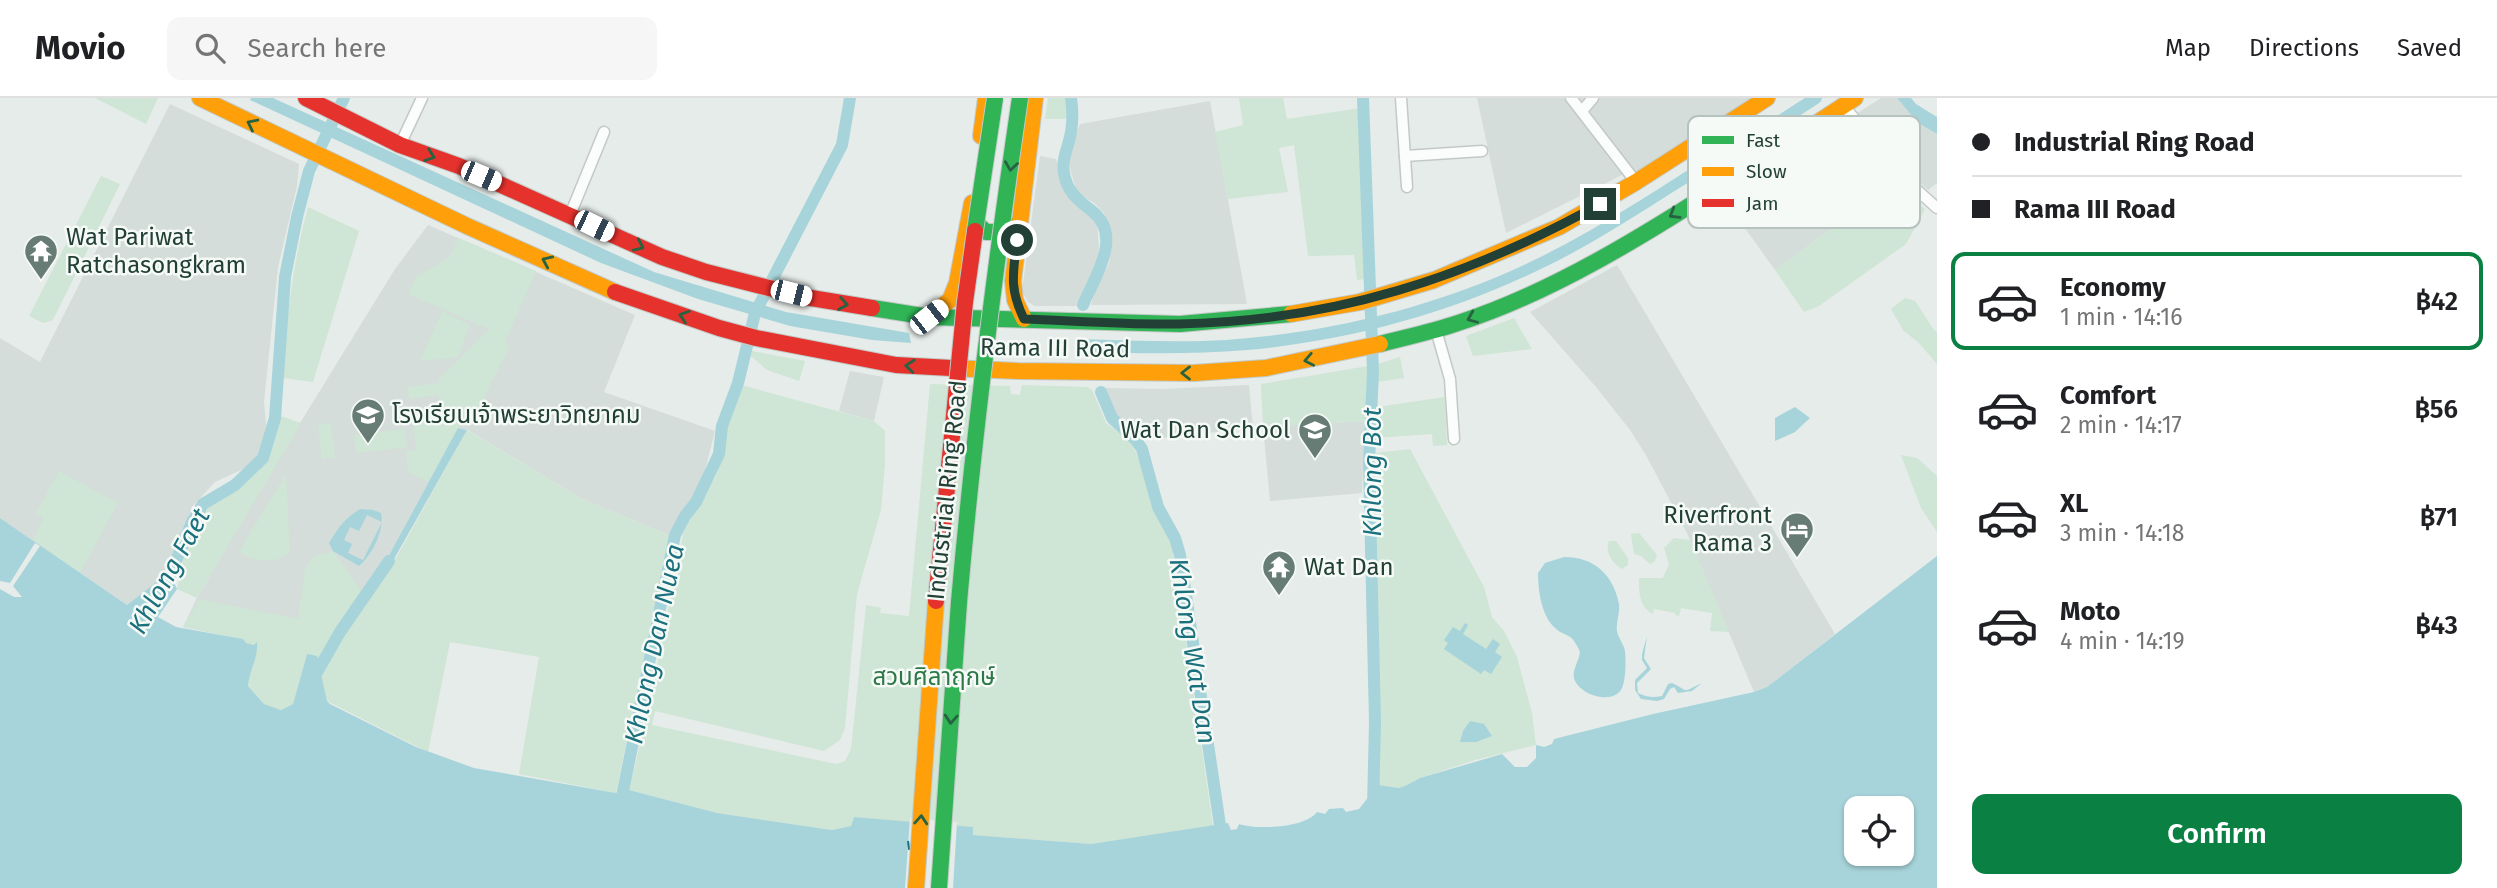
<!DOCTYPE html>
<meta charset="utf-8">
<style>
:root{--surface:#fff;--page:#f6f6f6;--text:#202124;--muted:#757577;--line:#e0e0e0;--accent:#0b8043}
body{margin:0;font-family:"Fira Sans","Noto Sans Thai",sans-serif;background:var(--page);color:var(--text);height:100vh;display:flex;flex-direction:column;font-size:26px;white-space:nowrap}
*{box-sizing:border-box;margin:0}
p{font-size:23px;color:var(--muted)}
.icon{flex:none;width:38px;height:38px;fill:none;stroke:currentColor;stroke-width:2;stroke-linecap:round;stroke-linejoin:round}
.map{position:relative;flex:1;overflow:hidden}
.drawer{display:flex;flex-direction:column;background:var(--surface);width:560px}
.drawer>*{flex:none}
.hud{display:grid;align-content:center;height:154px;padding:0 35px;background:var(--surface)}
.controls{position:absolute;left:1844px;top:698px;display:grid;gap:14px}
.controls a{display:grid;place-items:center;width:70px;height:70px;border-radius:14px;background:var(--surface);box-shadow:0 2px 5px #0004;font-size:35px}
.end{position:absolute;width:32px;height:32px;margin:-16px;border:9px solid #234037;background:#fff;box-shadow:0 0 0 4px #fff}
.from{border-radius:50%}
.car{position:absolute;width:21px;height:42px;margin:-21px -10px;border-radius:9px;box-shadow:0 0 5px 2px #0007;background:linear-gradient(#fff 24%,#345 0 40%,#fff 0 76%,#345 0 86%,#fff 0)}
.hud b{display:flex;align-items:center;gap:24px;height:66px;font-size:26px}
.hud b+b{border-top:2px solid var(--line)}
.hud i{width:18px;height:18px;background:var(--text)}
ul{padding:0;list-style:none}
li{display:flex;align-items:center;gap:21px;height:98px;margin:0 14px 10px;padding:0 21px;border:4px solid transparent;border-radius:14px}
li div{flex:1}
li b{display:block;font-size:26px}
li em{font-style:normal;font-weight:600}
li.on{border-color:var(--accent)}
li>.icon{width:63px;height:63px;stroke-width:1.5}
.button{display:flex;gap:14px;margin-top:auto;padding:14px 35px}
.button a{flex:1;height:80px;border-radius:14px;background:var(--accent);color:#fff;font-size:28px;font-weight:600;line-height:80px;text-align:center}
header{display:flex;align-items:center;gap:42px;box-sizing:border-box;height:98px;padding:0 35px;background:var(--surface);border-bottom:2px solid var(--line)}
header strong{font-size:33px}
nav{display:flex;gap:38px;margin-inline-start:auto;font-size:24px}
.search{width:490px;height:63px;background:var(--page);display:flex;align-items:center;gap:18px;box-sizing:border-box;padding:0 24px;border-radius:14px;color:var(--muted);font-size:26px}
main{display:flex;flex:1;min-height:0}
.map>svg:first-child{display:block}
.built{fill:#d4ddd9}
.green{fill:#cfe5d5}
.water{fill:#a7d4da;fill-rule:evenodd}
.pier{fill:#e6ece9}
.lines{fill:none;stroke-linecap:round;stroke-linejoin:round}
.canal{stroke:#a7d4da;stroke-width:12}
.ferry{stroke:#1b707e;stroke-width:2;stroke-dasharray:9 7;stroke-linecap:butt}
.street-casing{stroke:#c3c9c6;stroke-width:13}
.fast-casing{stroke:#c2c9c6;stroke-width:18}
.slow-casing{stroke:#c2c9c6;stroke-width:18}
.jam-casing{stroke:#c2c9c6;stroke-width:18}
.street{stroke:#fbfcfc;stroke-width:10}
.fast{stroke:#30b455;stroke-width:16}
.slow{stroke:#ff9f0a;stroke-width:16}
.jam{stroke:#e5322d;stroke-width:16}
.fast-bridge-casing{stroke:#c2cac7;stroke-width:18;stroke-linecap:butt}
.jam-bridge-casing{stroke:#c2cac7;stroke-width:18;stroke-linecap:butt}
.fast-bridge{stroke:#30b455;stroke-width:16}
.jam-bridge{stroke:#e5322d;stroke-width:16}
.oneway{stroke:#276340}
.route{stroke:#234037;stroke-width:9}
.labels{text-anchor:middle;stroke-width:5;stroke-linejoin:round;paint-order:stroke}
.poi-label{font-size:24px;fill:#234037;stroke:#f5faf7;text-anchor:start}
.street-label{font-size:24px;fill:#234037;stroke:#f5faf7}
.park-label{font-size:24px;fill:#2c7847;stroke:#f5faf7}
.water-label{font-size:26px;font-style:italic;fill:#1b707e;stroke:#f5faf7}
.key{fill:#f5faf7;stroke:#b6c2bd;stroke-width:2}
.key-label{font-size:19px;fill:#234037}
</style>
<header>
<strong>Movio</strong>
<div class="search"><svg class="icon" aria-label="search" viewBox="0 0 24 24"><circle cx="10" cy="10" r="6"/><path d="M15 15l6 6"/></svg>Search here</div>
<nav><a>Map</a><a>Directions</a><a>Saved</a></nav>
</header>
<main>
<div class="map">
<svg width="1937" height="790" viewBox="0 0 1937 790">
<rect width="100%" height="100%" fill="#e6ece9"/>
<g class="built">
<path d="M1477,0h87l60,76 -118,59z"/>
<path d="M1579,0h173l-116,75z"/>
<path d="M1881,0h16l21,25 19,11v49l-9,7 -23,-20 -11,14 -119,86 -51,-71z"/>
<path d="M1210,3l37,203 -156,1 4,-15 14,-27 2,-16 -7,-34 -10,-10 -17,-11 -6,-20 -3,-14 12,-34z"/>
<path d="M170,6l129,60 -2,22 -19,81 -14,135 3,33 -7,23 -10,8 -35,16 -23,25 -23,65 -42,33 -127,-87v-180l40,24z"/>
<path d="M1040,58l16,3 8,30 33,32 2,28 -2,12 -21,45h-41l-7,-4 -6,-11z"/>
<path d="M428,127l207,90 -31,77 111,39 -13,51 -33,53 -87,-36 -114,-69 -10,-2 -78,144 -41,45 -96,22 -60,-12 14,-29 95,-162 103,-167z"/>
<path d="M1617,167l218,369 -68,53 -13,5 -67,-159 -40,-76 -17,-27 -34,-43 -66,-75z"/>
<path d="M850,273l34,6 -10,44 -35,-10z"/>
<path d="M1249,287l4,43 -108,12 -30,-26 -11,-26 59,1z"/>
<path d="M1365,323l-3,72 -92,8 -7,-74z"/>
</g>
<g class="green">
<path d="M95,0h63l-12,26z"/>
<path d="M1048,0h22l-1,18 -4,3h-20z"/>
<path d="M1239,0h44l4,21 74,-11 4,171 -8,1 -3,-25 -46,1 -14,-111 -15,3 9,44 -60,7 -13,-67 28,-7z"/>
<path d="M101,78l19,8 -67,136 -10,3 -14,-7z"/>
<path d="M1894,86l31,25 -19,35 -87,62 -15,6 -29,-42z"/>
<path d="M308,109l51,24 -46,151 -30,-4c3,-59 10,-115 25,-171z"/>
<path d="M459,140l77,33 -31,71 5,4 -34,67 -36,-8 -1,-10 -30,4 -1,-12 31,-4v-4l50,-50 -81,-35 9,-18 32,-18z"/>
<path d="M1905,200l10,3 19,29 3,2v32l-18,-21 -16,-13 -12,-21z"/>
<path d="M442,213l28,14 -12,32 -38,4z"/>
<path d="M1514,220l18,31 -59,7 -7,-20z"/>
<path d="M752,253l53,10 -6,20 -32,-11 -16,-14z"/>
<path d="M1400,259l4,21 -26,4v-18z"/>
<path d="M1368,268l-3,55 -102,6 -2,-43z"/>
<path d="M930,286l80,2 1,8 9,1 2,-10 65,2 5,3 14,33 25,18 12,29 8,35 20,33 42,288 -122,18 -119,-9 1,-7 -119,-11 -3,9 -19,4 -115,-17 -88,-23 19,-79 36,-181 32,-54 6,-18 3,-30 16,-43 133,36 11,10v33l-4,46 -24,84 -12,134 -5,12 -16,11 -169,-40 -3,14 184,39 9,-3 6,-12 15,-144 15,3 -1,5 29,3z"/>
<path d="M1445,299l2,48 -14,1 -1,-12 -57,4 2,-31z"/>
<path d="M278,317l23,8 -104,175 -20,-9c6,-25 9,-55 25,-76 17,-21 52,-31 65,-56 6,-12 8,-29 11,-42z"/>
<path d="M466,320l-8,10 -29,54 -21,-10 -2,-21 10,-1 -3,-26z"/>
<path d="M331,325l4,34 -13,2 -4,-35z"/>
<path d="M405,331l2,18 -51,6 -2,-18z"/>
<path d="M467,332l115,69 87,36 -53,258 -97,-19 20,-117 -89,-15 -22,110 -101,-51 -20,-47 -14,50 -12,6 -17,-6 -16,-18c2,-18 10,-25 8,-43l-2,2 -9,-2 -2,-4 -60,-12 16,-28 99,20 7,-50 9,-13 19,-5 29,41 18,-20 5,3 11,-17z"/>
<path d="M1410,351l74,138 8,30 12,14 13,26 15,56 4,32 -61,15 -55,18 -13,7 -8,3 -21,-3 2,-62 -7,-174 2,-96z"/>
<path d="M1901,357l16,3 20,18v56l-16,-24z"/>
<path d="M59,373l59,32 -38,70 -47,-33 10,-22 -7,-5z"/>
<path d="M286,376l4,77c-12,14 -32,10 -48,4l-2,-5z"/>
<path d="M1639,435l18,22 -2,6 -5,3 -9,-8 -7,-2 -3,-20z"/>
<path d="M1674,440l16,2 39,92 -19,-1 2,-18 -31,-5 -2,8 -4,-1v-2l-21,-4 -1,5c-14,-7 -14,-22 -14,-36h24l6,-14 -5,-16z"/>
<path d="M1609,443h7l12,17v7l-6,4c-9,-5 -18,-17 -13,-28z"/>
</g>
<g class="water">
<path d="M251,0h22l381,174 132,40 123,21 2,10 -39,-3 -82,-14 -92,-27 -97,-36 -351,-163z"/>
<path d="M1897,0h14l5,6 21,13v17l-19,-11z"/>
<path d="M1729,46l6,11c-65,36 -125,81 -192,113 -92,45 -194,73 -296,82 -57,5 -113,3 -170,2v-13c49,1 99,4 149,1 98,-7 197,-30 287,-70 76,-34 146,-82 216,-126z"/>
<path d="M1795,309l15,11 -15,14 -20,9v-23z"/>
<path d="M458,330l9,2 -82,145 -5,-3z"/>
<path d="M360,411l13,1 8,3c4,17 -9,42 -22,53l-26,-15 -4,-8c9,-15 16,-25 31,-34zM367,417l15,7 -19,38 -15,-7 4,-9 -8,-4 6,-13 9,4z"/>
<path d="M0,420l127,87 42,-33 8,17 -19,28 18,10 67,12 3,4 8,2 3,-3c1,18 -7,26 -9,44l16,18 17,6 12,-6 14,-50 10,2 10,45 3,3 86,43 58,21 142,25 13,-3 88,23 115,17 19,-4 3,-9 119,10v8l118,9 137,-21 3,7 6,-1 2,-5c18,6 66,4 78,-12l8,2 4,-5 14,-1 3,4 13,-3 19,-24 21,3 8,-3 13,-7 82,-24 13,13h12l9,-9v-13l8,2 8,-3 2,-5 99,-25 101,-22 13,-5 170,-131v332h-1937zM1857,710h45v46h-45z"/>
<path d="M1564,459c30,0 49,17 55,47 1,9 -3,18 -2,27 1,7 7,13 8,20 1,10 1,28 -3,37 -8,18 -44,7 -48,-10 -2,-8 5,-17 6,-26 -10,-23 -13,-12 -27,-26 -12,-13 -15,-37 -15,-53l7,-10z"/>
<path d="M1465,525l3,2 -5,9 23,15 7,-10 7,5 -5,8 7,5 -11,17 -7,-4 -3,4 -37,-25 4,-6 -4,-3 9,-13 7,4z"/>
<path d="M1647,538l-3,22 7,11 -14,14 1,10c8,4 15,5 24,3l6,-12 4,-1c19,9 8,10 30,0l-10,8 -14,2 -4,-6 -4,2 -6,10 -7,2 -16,-2 -6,-9v-10l12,-12 -5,-8v-6z"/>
<path d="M1470,623l14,3 8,12 -16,6h-16l3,-11z"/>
</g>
<g class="pier">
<path d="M957,234l49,1 -2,20 -50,-1z"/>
<path d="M35,445l5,3 -27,40 9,11h-8l-14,-8v-8l10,2z"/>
<path d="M910,720l47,4 -4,66h-48z"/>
</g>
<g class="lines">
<g class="canal">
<path d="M1071,0c2,14 2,29 -2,43 -3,11 -7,20 -5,32 3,19 14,27 28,38 32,25 2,67 -9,94"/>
<path d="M1363,0l10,273 -4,91 6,260 -2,86"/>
<path d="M1719,62l97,-62"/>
<path d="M1101,294l11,26 24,22 6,9 16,58 17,31 5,17 42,284"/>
<path d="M165,490l27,-66 11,-18 32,-19 28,-27 12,-40 10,-141 12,-60 12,-46 35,-73"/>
<path d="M312,583l28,-49 49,-71"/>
<path d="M620,708l55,-271 10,-19 11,-14 23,-48 3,-28 16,-43 17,-70 87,-168 8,-47"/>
</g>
<path class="ferry" d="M908,743l2,15"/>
<g class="street-casing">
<g id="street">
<path d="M1401,0l6,89"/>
<path d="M1571,0l65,84"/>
<path d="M1844,8l55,68 38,34"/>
<path d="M1582,13l11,-13"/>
<path d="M400,47l22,-47"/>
<path d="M1405,58l77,-5"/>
<path d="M570,117l34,-83"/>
<path d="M1436,232l14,49 4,60"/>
</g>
</g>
<g class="fast-casing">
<g id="fast">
<path d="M973,115l4,11 9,8h16l10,-6"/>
<path d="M872,210l57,9 251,7 111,-10"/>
<path d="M1380,246c26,-7 52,-12 78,-21 94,-30 192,-91 275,-145"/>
<path d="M939,790l20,-286"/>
</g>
</g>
<g class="slow-casing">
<g id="slow">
<path d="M200,0l267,128 148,66"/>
<path d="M981,38l5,-38"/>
<path d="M1733,80l122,-80"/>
<path d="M1291,216l69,-12 74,-22 125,-53 77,-45 131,-84"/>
<path d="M929,219l21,-17 7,-17 15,-80"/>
<path d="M1024,221l-9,-19 -2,-19 22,-183"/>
<path d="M951,270l67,3 176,2 72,-5 114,-24"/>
<path d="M916,790l20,-287"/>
</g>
</g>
<g class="jam-casing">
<g id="jam">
<path d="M306,0l94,47 59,21 203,91 44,15 99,25 67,11"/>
<path d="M615,194l104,36 37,10 140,27 55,3"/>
</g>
</g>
<use href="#street" class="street"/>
<use href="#fast" class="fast"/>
<use href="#slow" class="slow"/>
<use href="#jam" class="jam"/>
<g class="fast-bridge-casing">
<g id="fast-bridge">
<path d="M975,133l20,-133"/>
<path d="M959,504c15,-170 36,-335 61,-504"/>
</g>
</g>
<g class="jam-bridge-casing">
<path id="jam-bridge" d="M936,503l29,-299 10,-71"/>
</g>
<use href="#fast-bridge" class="fast-bridge"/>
<use href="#jam-bridge" class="jam-bridge"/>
</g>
<defs><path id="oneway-chevron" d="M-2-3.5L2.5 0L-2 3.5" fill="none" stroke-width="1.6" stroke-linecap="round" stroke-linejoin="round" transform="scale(1.75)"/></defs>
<g class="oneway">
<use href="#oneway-chevron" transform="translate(252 26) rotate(-154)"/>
<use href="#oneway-chevron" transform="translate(430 58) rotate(20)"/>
<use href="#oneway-chevron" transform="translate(1011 68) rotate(98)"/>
<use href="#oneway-chevron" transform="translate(1674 116) rotate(149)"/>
<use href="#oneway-chevron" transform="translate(639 148) rotate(24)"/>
<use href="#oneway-chevron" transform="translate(547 163) rotate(-156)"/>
<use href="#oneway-chevron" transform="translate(843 206) rotate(10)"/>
<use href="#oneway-chevron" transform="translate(684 218) rotate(-162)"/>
<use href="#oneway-chevron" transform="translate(1472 220) rotate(157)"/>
<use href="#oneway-chevron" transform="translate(1309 262) rotate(169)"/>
<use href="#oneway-chevron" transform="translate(910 268) rotate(-175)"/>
<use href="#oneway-chevron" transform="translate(1186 275) rotate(-180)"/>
<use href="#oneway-chevron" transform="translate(951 621) rotate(94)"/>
<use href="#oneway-chevron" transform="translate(921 722) rotate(-86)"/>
</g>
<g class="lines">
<path class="route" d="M1017,142c-4,34 -8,48 7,79 52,2 104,6 155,5 154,-3 288,-46 421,-120"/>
</g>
<defs>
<g id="temple-pin" transform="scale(1.75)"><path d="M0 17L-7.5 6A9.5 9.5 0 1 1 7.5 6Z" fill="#677c75" stroke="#f5faf7"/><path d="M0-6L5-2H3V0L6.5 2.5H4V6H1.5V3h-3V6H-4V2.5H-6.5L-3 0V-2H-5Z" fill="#fff"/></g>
<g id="school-pin" transform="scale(1.75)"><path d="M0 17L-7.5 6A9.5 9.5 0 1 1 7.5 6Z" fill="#677c75" stroke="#f5faf7"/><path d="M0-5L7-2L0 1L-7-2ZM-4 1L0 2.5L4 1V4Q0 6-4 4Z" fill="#fff"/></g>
<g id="hotel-pin" transform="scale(1.75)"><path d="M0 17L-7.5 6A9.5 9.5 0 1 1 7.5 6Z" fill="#677c75" stroke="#f5faf7"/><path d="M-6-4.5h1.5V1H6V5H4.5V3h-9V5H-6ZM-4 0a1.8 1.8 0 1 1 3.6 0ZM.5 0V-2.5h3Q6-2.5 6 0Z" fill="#fff"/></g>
</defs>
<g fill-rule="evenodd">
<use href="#temple-pin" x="41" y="153"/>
<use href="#school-pin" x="368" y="317"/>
<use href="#school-pin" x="1315" y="332"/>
<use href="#hotel-pin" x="1797" y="431"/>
<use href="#temple-pin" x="1279" y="469"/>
</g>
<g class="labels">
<g class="poi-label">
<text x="66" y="147">Wat Pariwat<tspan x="66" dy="28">Ratchasongkram</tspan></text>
<text x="392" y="325">โรงเรียนเจ้าพระยาวิทยาคม</text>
<text x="1290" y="340" text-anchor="end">Wat Dan School</text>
<text x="1772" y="425" text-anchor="end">Riverfront<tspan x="1772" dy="28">Rama 3</tspan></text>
<text x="1304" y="477">Wat Dan</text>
</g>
<g class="street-label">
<text transform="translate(1055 250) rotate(1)" y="8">Rama III Road</text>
<text transform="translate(947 392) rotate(-84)" y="8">Industrial Ring Road</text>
</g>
<g class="park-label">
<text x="934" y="587">สวนศิลาฤกษ์</text>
</g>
<g class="water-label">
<text transform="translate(1372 374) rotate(-90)" y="9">Khlong Bot</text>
<text transform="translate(169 473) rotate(-61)" y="9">Khlong Faet</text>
<text transform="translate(654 546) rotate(-78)" y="9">Khlong Dan Nuea</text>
<text transform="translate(1193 553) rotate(81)" y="9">Khlong Wat Dan</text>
</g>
</g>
<rect x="1688" y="18" width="232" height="112" rx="10" class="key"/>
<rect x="1702" y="38" width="32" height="8" fill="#30b455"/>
<rect x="1702" y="69" width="32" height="9" fill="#ff9f0a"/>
<rect x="1702" y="101" width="32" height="8" fill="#e5322d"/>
<g class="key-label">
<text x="1746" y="49">Fast</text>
<text x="1746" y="80">Slow</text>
<text x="1746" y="112">Jam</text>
</g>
</svg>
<div class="controls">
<a><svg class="icon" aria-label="locate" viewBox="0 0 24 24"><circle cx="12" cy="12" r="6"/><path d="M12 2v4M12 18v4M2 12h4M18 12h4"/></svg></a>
</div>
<i class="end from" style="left:1017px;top:142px"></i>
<i class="end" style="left:1600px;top:106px"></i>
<i class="car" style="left:481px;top:78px;rotate:113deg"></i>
<i class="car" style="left:594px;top:128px;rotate:116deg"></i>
<i class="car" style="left:791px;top:195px;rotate:104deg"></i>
<i class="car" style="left:929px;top:219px;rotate:52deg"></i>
</div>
<section class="drawer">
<div class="hud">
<b><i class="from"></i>Industrial Ring Road</b>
<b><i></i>Rama III Road</b>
</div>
<ul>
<li class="on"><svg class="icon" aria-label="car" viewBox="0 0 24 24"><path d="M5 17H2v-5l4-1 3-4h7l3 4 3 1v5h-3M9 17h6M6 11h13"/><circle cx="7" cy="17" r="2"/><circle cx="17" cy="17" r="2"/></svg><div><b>Economy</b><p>1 min · 14:16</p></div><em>฿42</em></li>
<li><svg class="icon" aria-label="car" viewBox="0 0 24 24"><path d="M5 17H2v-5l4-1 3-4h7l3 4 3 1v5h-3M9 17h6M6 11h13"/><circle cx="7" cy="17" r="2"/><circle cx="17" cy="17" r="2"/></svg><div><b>Comfort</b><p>2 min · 14:17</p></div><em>฿56</em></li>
<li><svg class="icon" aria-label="car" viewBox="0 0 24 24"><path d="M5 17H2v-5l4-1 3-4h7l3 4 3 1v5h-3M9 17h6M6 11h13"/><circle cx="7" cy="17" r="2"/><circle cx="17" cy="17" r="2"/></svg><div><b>XL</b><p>3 min · 14:18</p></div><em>฿71</em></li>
<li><svg class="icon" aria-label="car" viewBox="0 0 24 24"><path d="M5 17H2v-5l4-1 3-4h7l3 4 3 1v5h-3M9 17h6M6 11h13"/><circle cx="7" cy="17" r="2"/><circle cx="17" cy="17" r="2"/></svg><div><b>Moto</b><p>4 min · 14:19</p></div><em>฿43</em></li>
</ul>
<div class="button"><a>Confirm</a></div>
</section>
</main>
